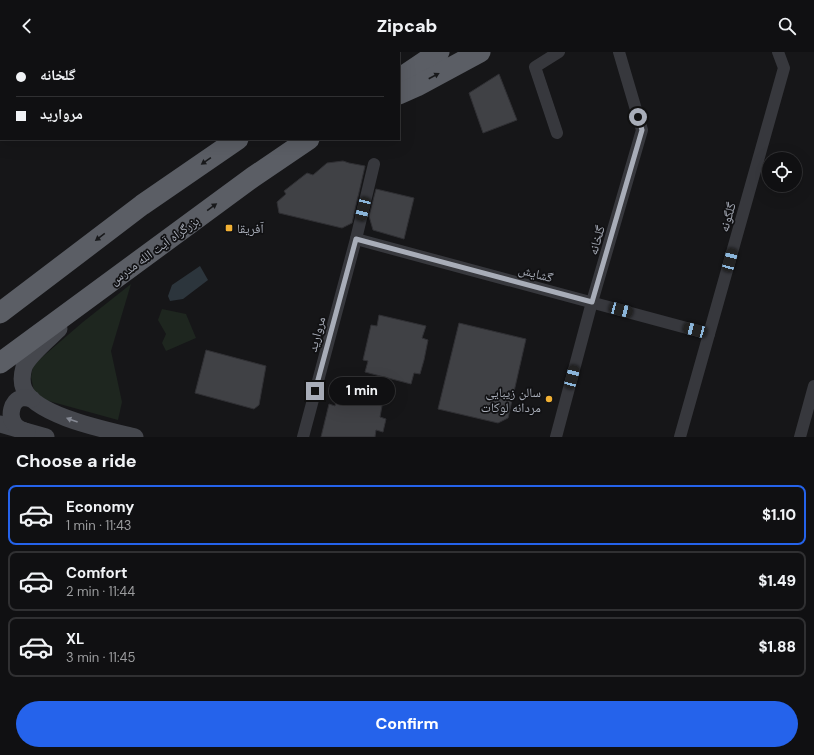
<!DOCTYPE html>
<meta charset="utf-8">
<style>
:root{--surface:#101012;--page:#1e1e20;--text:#f1f3f6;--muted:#9c9d9f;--line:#303032;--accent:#2563eb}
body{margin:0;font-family:"DM Sans","Noto Naskh Arabic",sans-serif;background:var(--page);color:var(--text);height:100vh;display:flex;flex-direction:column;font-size:15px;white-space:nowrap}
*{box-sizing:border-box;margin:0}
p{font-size:13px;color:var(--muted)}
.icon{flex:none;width:22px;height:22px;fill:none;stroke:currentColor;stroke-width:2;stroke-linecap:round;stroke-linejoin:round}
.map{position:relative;height:385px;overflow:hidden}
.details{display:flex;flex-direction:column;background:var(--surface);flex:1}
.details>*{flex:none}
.hud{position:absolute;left:0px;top:0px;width:400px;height:88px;box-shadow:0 4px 16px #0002,0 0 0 1px var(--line);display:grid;align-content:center;height:88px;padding:0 16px;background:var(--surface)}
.fabs{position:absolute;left:762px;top:100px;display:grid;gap:8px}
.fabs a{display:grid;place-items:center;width:40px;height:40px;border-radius:50%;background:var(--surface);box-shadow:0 4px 16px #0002,0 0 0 1px var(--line);font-size:20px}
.end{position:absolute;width:18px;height:18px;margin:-9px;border:5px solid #a8adb8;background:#111;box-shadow:0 0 0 2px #111}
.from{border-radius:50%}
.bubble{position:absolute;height:28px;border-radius:14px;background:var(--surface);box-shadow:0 4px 16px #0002,0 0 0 1px var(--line);font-size:13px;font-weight:800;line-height:28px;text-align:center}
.car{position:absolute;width:12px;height:24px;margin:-12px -6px;border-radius:5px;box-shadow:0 0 3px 1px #0007;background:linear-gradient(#222 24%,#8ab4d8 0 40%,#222 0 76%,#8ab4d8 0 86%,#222 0)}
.hud b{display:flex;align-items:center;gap:14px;height:38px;font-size:15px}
.hud b+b{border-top:1px solid var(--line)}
.hud i{width:10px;height:10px;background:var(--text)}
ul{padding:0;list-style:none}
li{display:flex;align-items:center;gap:12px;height:60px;margin:0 8px 6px;padding:0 8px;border:2px solid var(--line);border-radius:8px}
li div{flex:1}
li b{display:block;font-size:15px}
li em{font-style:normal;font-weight:800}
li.current{border-color:var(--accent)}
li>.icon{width:36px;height:36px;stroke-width:1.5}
h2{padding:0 16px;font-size:18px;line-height:48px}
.primary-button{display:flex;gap:8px;margin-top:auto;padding:8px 16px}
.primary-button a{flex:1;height:46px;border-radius:24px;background:var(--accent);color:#fff;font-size:16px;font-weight:800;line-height:46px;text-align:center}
header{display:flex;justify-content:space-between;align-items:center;height:52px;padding:0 16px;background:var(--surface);font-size:18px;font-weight:800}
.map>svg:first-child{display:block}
.green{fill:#1e261f}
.water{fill:#2c353c}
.building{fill:#404145;stroke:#303034}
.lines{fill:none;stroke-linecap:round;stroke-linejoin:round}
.minor{stroke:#37383d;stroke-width:12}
.secondary{stroke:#45474d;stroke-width:17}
.trunk{stroke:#5b5e65;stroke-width:21}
.oneway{fill:#18191b}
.oneway2{fill:#858993}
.route{stroke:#a8adb8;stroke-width:5}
.poi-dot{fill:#f2b134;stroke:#111113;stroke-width:1.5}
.labels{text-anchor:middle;stroke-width:3.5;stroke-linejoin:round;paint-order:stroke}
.street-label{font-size:13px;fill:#a8adb8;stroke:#111113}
.poi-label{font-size:13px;fill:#a8adb8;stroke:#111113;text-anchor:start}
</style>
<header><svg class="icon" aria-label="back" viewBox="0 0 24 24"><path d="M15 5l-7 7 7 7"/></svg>Zipcab<svg class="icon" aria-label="search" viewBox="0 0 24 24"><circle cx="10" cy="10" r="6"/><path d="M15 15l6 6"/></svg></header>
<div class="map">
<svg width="814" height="385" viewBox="0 0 814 385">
<rect width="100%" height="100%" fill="#161618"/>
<g class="green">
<path d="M131,232l-20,67 11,51 -4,18 -73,-20 -11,-9 -3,-14 2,-12 50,-43z"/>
<path d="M162,257l24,5 10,24 -30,13 -4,-8 4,-9 -8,-14z"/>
</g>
<path class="water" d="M200,214l8,14 -25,19 -13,2 -2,-5 4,-11z"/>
<g class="building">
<path d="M499,22l18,46 -34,13 -14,-40z"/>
<path d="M343,109l6,2 16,3 -13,57 -10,5 -63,-15 -2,-11 9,-8 -2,-3 23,-18 6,2 14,-12z"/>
<path d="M376,137l38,9 -10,41 -31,-9 -4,-14z"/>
<path d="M379,263l47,11 -4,12 6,2 -4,20 -4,14 -6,-1 -3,11 -46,-12 3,-11 -5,-1 8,-35 6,1z"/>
<path d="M459,271l67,16 -18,79 -10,5 -60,-14z"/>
<path d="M206,298l60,16 -7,39 -5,4 -59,-16z"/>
<path d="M338,343l44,11 -2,11 6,2 -3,13 -7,-2 -1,7h-54l8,-33 6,2z"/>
</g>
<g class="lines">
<g class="minor">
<path d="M557,81l-22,-66 24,-15"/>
<path d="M356,187l353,95"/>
<path d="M303,385l53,-198 18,-75"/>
<path d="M556,385l36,-135 50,-172 -23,-78"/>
<path d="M680,385l104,-369 -6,-16"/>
<path d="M800,385l14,-51"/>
</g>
<g class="secondary">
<path d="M59,277c-9,9 -31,27 -35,38 -2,7 -3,15 0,22 12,27 83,41 111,48"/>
<path d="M0,372l46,13"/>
<path d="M27,380c-4,-2 -9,-3 -12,-7 -7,-8 -4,-25 7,-27 4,-1 7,0 10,1"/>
</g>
<g class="trunk">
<path d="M350,1l1,-1"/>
<path d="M368,1l2,-1"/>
<path d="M399,27l40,-27"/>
<path d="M399,42l18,-8 63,-34"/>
<path d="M0,261l142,-108 96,-66"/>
<path d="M0,311l253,-186 56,-38"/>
</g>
</g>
<defs><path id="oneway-solid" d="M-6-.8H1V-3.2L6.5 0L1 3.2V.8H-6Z"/></defs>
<g class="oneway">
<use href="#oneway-solid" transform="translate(434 24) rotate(-28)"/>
<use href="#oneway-solid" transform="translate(206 109) rotate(145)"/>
<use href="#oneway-solid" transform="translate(212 155) rotate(-36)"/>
<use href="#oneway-solid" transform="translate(100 185) rotate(143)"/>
</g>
<use class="oneway2" href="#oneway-solid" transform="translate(72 368) rotate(-160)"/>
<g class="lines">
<path class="route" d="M315,339l41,-152 236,63 50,-172 -4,-13"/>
</g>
<g class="poi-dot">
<rect x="225" y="172" width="8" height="8" rx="2"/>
<circle cx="549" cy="347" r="4"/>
</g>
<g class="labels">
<g class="street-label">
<text transform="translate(727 165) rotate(-74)" y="5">گلگونه</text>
<text transform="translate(596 188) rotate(-74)" y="5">گلخانه</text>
<text transform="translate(154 198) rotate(-36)" y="5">بزرگراه آیت الله مدرس</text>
<text transform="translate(536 221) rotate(15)" y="5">گشایش</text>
<text transform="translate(316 282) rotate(-75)" y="5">مروارید</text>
</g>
<g class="poi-label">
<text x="237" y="181">آفریقا</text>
<text x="541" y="345" text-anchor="end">سالن زیبایی<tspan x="541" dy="15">مردانه لوکات</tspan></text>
</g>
</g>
</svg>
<div class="fabs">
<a><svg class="icon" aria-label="locate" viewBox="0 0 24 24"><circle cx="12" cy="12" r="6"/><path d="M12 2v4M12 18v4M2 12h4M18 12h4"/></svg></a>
</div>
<i class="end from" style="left:638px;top:65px"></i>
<i class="end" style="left:315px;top:339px"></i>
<div class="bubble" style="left:329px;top:325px;width:66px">1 min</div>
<i class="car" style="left:363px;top:157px;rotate:194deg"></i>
<i class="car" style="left:730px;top:208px;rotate:15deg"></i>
<i class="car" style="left:621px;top:258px;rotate:105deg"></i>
<i class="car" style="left:695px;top:278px;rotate:285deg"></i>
<i class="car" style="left:572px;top:325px;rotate:15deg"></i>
<div class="hud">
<b><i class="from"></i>گلخانه</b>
<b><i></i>مروارید</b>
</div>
</div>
<section class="details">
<h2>Choose a ride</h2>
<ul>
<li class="current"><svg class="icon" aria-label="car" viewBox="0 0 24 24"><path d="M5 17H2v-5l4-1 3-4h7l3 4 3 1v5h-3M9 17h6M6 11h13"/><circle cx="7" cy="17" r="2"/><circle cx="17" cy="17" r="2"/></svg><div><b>Economy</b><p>1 min · 11:43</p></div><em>$1.10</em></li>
<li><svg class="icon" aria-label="car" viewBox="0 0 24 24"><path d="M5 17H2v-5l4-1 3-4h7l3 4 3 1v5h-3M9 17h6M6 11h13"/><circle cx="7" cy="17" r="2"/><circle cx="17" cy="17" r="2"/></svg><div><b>Comfort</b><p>2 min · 11:44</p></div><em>$1.49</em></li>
<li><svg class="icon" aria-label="car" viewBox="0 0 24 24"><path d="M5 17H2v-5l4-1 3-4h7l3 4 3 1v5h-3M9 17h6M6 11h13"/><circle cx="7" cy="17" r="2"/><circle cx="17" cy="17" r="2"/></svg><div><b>XL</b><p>3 min · 11:45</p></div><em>$1.88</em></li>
</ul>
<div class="primary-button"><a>Confirm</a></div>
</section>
